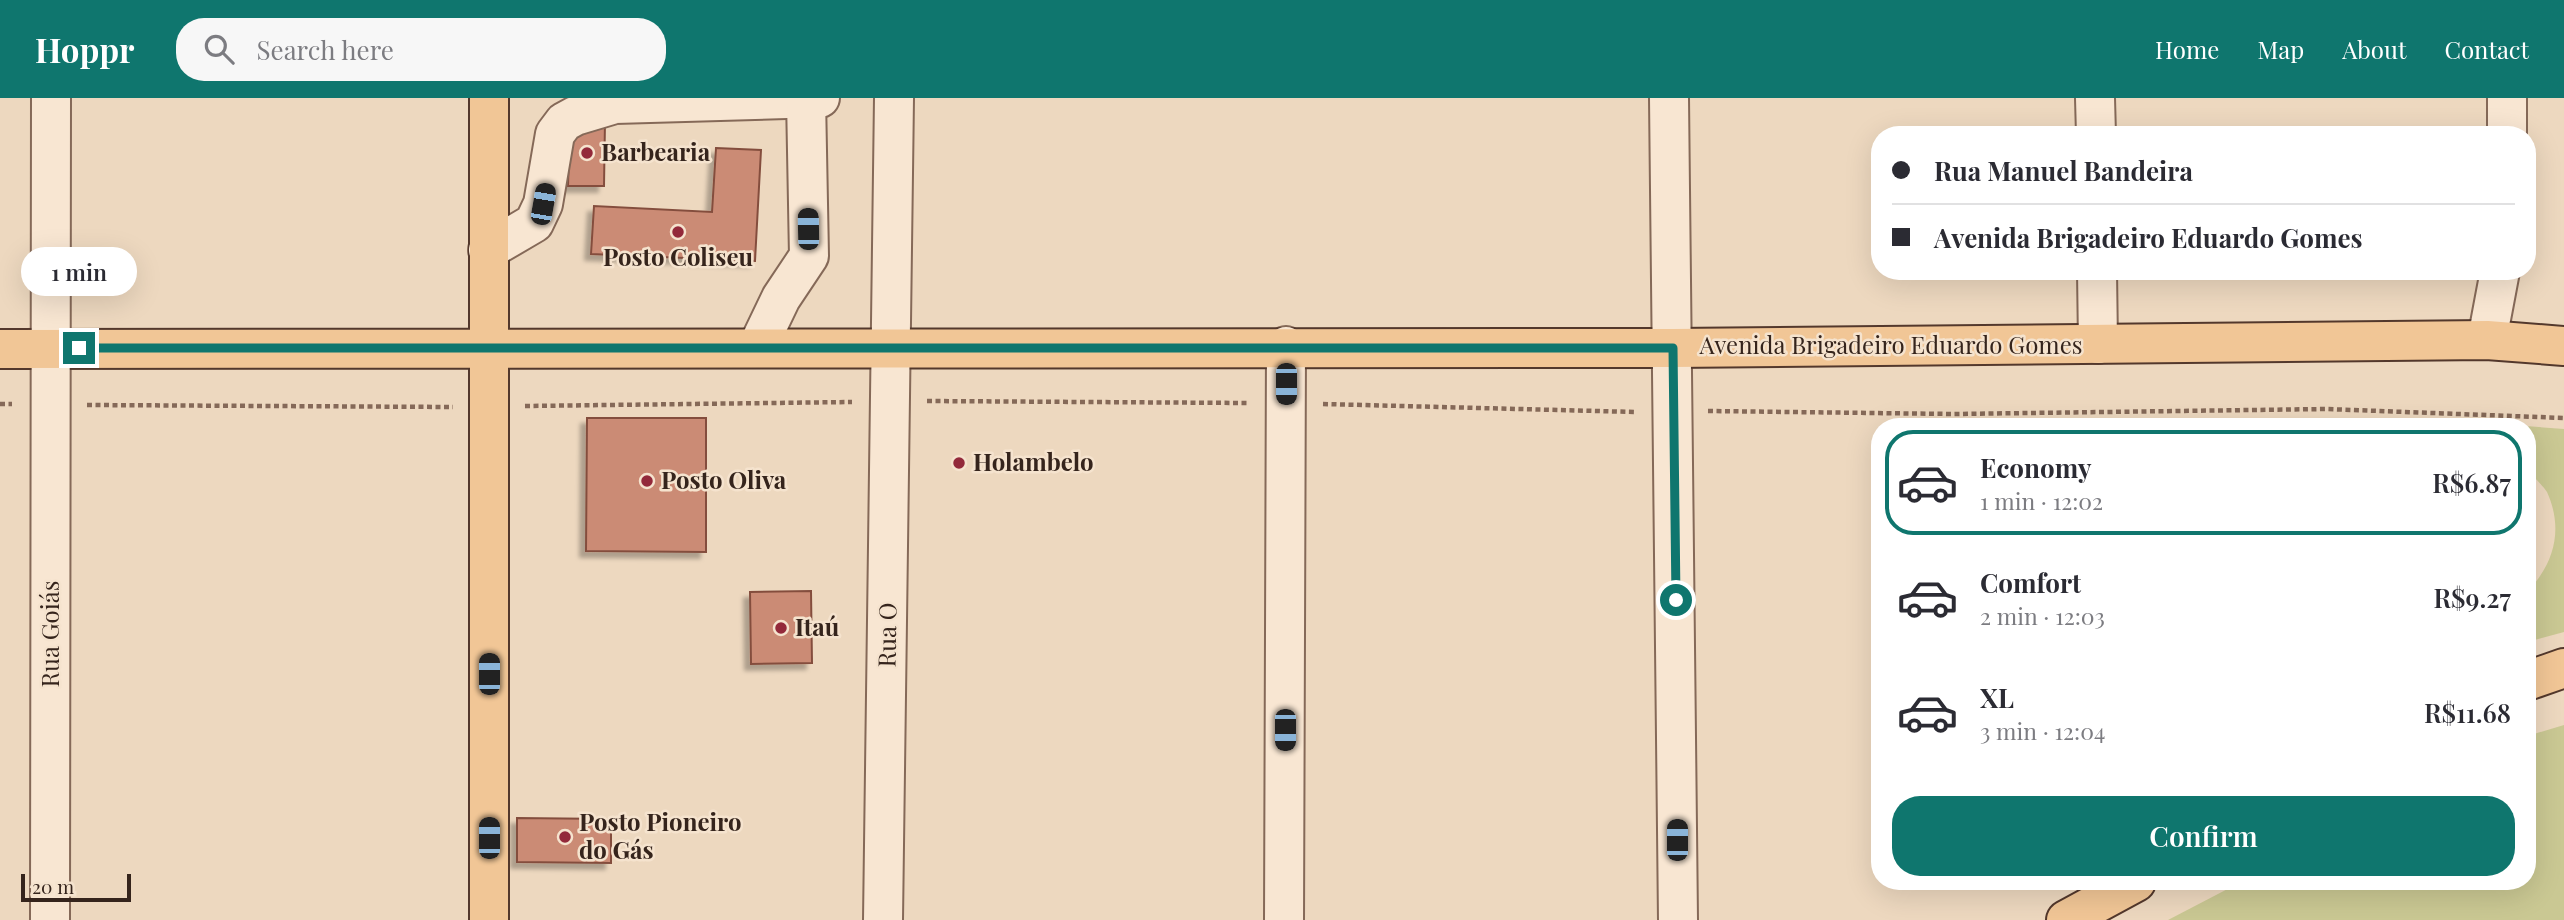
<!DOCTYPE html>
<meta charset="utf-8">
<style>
:root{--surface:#fff;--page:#f7f7f7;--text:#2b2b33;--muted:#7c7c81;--line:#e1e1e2;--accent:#0f766e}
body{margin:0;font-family:"Playfair Display",serif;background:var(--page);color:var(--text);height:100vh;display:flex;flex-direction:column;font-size:26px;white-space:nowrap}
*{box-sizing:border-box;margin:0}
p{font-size:23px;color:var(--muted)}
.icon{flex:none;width:38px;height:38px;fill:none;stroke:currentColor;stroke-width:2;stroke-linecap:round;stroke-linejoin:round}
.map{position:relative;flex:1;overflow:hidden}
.sheet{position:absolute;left:1871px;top:320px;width:665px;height:472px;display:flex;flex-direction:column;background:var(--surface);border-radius:28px;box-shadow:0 7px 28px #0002}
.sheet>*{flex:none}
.hud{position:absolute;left:1871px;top:28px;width:665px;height:154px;border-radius:28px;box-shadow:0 7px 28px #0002;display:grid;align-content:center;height:154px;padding:0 21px;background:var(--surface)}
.scale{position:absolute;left:21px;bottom:18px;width:110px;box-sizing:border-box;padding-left:7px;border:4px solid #35241c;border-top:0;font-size:19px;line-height:24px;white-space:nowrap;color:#35241c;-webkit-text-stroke:5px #f5e3ce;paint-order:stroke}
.end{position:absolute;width:32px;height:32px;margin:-16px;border:9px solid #0f766e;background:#fff;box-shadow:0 0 0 4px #fff}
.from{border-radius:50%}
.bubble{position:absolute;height:49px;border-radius:24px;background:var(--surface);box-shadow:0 7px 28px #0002;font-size:23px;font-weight:600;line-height:49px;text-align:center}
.car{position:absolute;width:21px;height:42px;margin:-21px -10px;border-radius:9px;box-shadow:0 0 5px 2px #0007;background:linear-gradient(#222 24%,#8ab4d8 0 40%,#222 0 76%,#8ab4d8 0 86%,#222 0)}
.hud b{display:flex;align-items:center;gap:24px;height:66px;font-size:26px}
.hud b+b{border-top:2px solid var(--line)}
.hud i{width:18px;height:18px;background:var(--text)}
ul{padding:12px 0 0;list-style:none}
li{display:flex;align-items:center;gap:21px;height:105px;margin:0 14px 10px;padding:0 7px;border:4px solid transparent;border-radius:28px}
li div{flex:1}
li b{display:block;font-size:26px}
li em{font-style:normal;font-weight:600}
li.on{border-color:var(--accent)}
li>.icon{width:63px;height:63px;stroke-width:1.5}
.action{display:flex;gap:14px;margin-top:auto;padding:14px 21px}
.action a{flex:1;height:80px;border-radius:28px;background:var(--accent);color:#fff;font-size:28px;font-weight:600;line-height:80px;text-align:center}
header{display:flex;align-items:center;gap:42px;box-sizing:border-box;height:98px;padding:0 35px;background:var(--accent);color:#fff}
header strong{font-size:33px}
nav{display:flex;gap:38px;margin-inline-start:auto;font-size:24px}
.search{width:490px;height:63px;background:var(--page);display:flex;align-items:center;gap:18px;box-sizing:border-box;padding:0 24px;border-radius:28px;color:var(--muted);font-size:26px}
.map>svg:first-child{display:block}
.green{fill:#cac893}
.building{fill:#cb8b75;stroke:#844e3e;stroke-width:2;filter:url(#shadow)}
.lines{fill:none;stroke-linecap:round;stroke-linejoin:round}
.minor-casing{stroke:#856958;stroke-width:42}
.major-casing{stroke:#53382c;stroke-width:42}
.path{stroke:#856958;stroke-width:4.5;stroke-dasharray:5 3.5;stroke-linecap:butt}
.minor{stroke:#f8e6d2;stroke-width:38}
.major{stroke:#f1c696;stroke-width:38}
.route{stroke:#0f766e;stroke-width:9}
.poi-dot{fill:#93293a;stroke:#f5e3ce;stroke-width:2.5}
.labels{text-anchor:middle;stroke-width:5;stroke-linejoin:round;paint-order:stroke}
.poi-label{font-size:24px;font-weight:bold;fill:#35241c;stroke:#f5e3ce;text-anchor:start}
.street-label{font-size:24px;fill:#35241c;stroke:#f5e3ce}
</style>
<header>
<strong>Hoppr</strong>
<div class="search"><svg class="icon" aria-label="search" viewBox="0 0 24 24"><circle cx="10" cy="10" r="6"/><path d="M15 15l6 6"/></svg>Search here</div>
<nav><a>Home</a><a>Map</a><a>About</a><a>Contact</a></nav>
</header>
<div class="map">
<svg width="2564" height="822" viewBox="0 0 2564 822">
<defs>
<filter id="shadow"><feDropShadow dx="-6" dy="6" stdDeviation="2" flood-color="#0004"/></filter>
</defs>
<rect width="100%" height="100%" fill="#edd8bf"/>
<g class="green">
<path d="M2473,324l91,7v203l-37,10v-50c27,-28 37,-62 20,-100 -5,-8 -17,-17 -20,-26 -3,-10 0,-28 0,-39h-45z"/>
<path d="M2564,627v195h-396l73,-38h286v-146z"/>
</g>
<g class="building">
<path d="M570,23h35l-1,65h-36z"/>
<path d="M716,50l45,2 -6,111 -164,-7 3,-48 118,6z"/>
<path d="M587,320h119v134l-120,-1z"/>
<path d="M811,493l1,72 -61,1 -1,-72z"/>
<path d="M517,720l94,1v44l-94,-1z"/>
</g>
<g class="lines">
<g class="minor-casing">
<g id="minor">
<path d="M1669,0l9,822"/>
<path d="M2095,0l1,37"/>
<path d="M2507,37v-37"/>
<path d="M488,152l46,-27 9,-19 12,-70 9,-12 11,-6 40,-12 205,-6"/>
<path d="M2097,173l1,73"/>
<path d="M2487,242l13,-69"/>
<path d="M757,250l24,-50 28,-42 -3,-158"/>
<path d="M50,822l1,-822"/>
<path d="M883,822l11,-822"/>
<path d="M1284,822l2,-574"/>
</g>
</g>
<g class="major-casing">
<g id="major">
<path d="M0,251l1673,-1 814,-8 77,6"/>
<path d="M2527,583l37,-13"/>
<path d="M489,822v-822"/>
<path d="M2066,822l70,-38"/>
</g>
</g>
<g class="path">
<path d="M927,303l321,2"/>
<path d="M0,306h12"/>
<path d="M1323,306l313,8"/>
<path d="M87,307l366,2"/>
<path d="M525,308l327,-4"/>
<path d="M1708,313l246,3 373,-5 237,9"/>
</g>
<use href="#minor" class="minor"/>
<use href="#major" class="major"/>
</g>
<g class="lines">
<path class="route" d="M79,250h1594l3,252"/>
</g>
<g class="poi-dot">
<circle cx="587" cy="55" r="7"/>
<circle cx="678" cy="134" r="7"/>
<circle cx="959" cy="365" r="7"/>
<circle cx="647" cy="383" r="7"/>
<circle cx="781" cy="530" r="7"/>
<circle cx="565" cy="739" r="7"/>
</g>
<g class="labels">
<g class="poi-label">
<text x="601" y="63">Barbearia</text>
<text x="678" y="168" text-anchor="middle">Posto Coliseu</text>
<text x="973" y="373">Holambelo</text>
<text x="661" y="391">Posto Oliva</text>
<text x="795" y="538">Itaú</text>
<text x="579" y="733">Posto Pioneiro<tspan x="579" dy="28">do Gás</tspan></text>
</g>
<g class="street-label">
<text x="1891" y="256">Avenida Brigadeiro Eduardo Gomes</text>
<text transform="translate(51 536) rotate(-90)" y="8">Rua Goiás</text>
<text transform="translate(888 537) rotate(-89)" y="8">Rua O</text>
</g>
</g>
</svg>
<div class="scale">20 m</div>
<i class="end from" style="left:1676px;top:502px"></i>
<i class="end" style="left:79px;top:250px"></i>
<div class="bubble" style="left:21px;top:149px;width:116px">1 min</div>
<i class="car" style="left:543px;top:106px;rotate:10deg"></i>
<i class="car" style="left:808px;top:131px;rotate:359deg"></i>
<i class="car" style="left:1286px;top:286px;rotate:180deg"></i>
<i class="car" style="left:489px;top:576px;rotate:0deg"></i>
<i class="car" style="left:1285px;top:632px;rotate:180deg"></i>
<i class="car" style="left:489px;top:740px;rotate:0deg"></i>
<i class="car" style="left:1677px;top:742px;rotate:0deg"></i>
<div class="hud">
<b><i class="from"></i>Rua Manuel Bandeira</b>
<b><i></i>Avenida Brigadeiro Eduardo Gomes</b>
</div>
<section class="sheet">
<ul>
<li class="on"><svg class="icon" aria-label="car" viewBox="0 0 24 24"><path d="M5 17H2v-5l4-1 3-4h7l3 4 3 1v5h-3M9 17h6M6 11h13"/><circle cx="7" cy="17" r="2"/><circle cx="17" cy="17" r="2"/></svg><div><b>Economy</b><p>1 min · 12:02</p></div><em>R$6.87</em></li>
<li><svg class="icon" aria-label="car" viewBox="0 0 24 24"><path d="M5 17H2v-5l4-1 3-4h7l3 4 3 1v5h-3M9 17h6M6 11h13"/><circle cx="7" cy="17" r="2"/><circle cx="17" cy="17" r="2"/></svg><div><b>Comfort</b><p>2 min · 12:03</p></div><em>R$9.27</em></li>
<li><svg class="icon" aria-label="car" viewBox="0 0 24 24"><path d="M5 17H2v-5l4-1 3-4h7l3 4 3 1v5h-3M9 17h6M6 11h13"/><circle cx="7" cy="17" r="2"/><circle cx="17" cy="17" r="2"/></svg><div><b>XL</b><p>3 min · 12:04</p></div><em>R$11.68</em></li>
</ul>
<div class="action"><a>Confirm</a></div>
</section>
</div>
